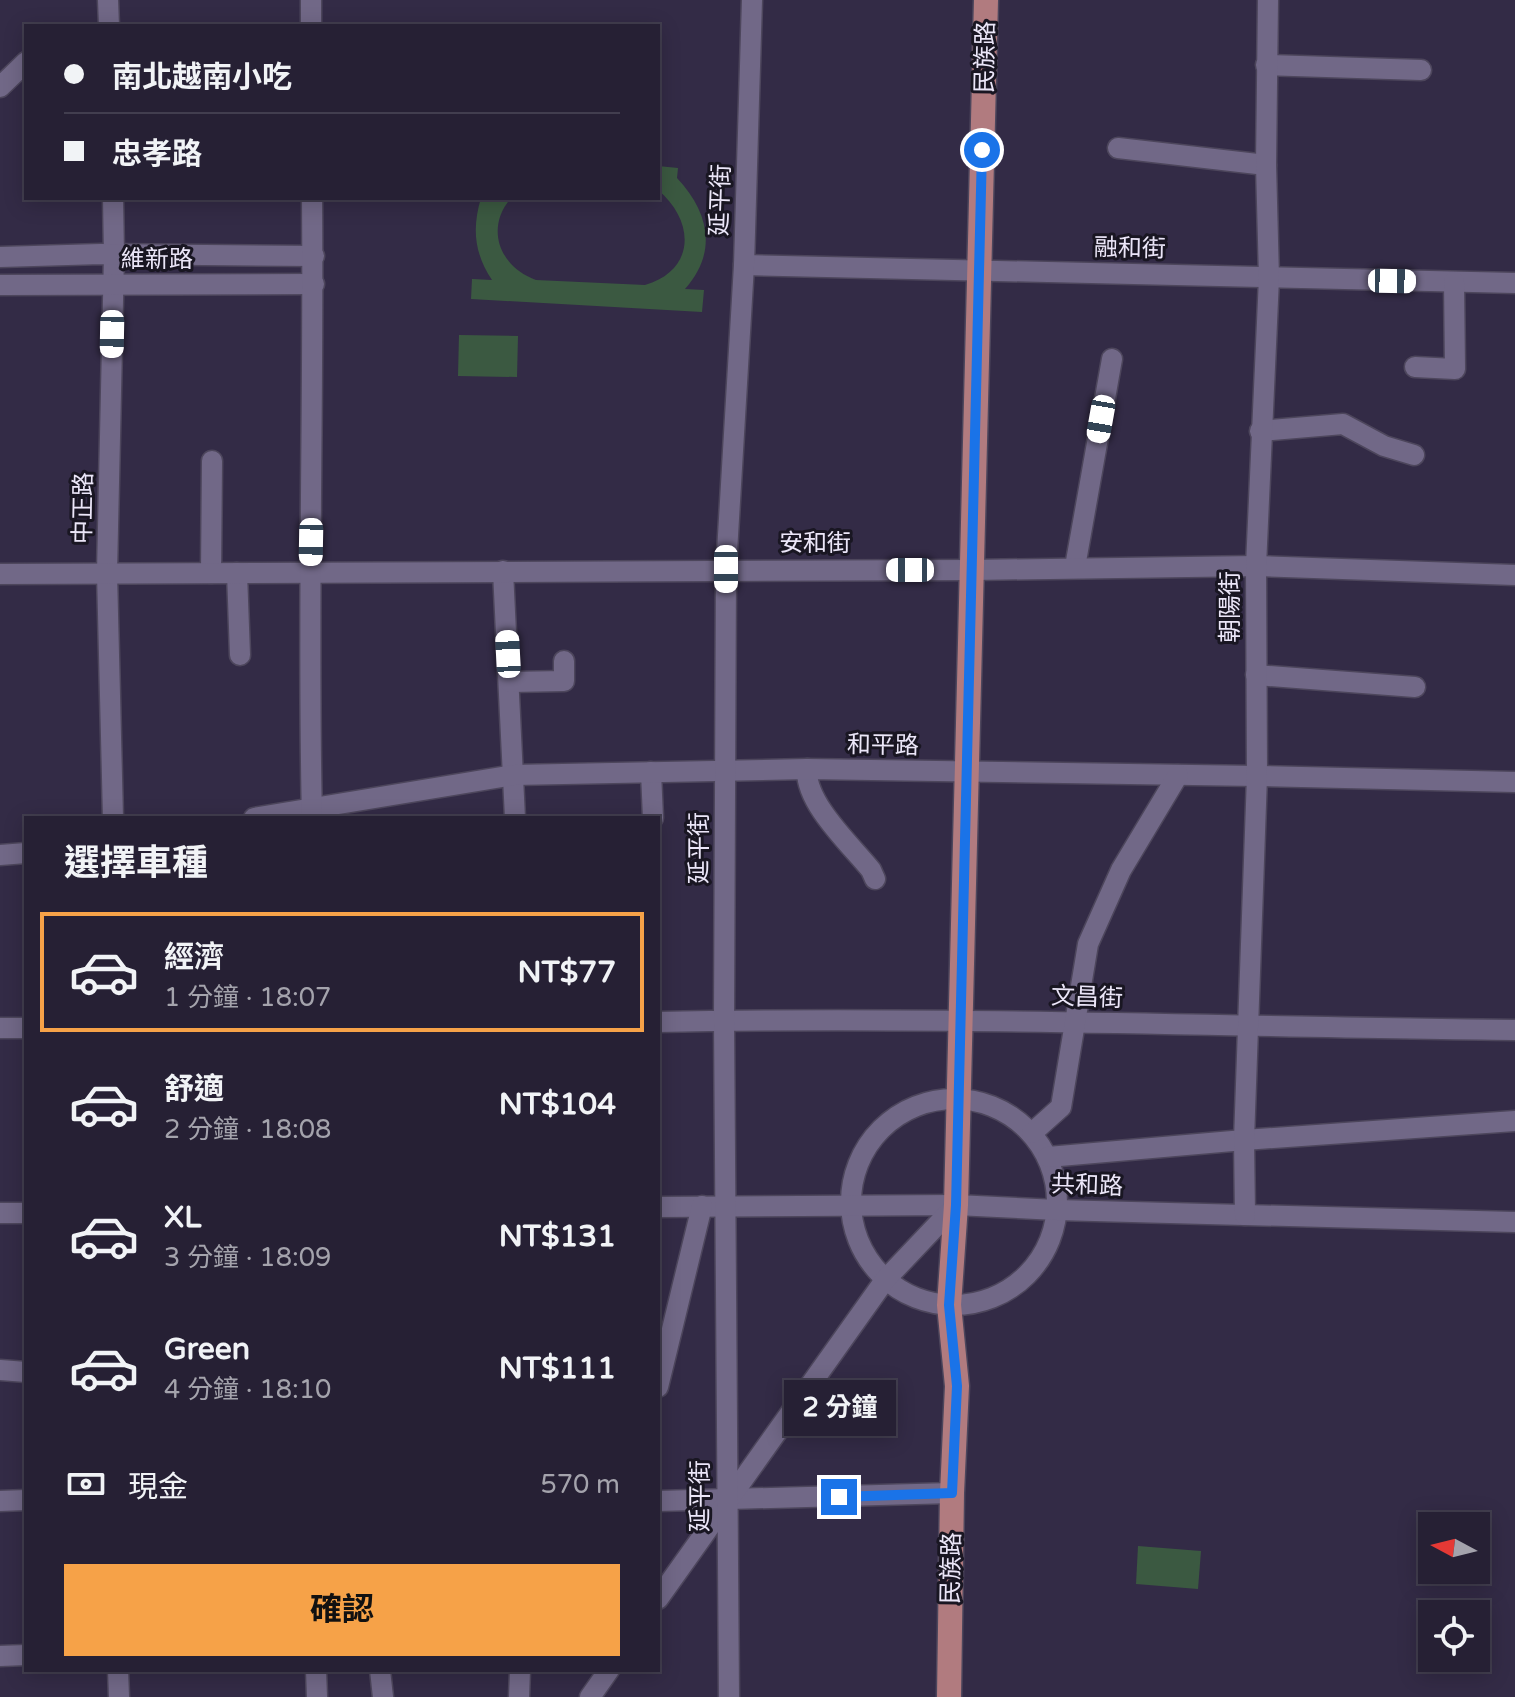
<!DOCTYPE html>
<html lang="zh-TW">
<meta charset="utf-8">
<style>
:root{--surface:#262034;--page:#322d40;--text:#f1f3f6;--muted:#a4a3ac;--line:#423e4f;--accent:#f6a248}
body{margin:0;font-family:"Varela Round","Noto Sans TC",sans-serif;background:var(--page);color:var(--text);height:100vh;display:flex;flex-direction:column;font-size:30px;white-space:nowrap}
*{box-sizing:border-box;margin:0}
p{font-size:26px;color:var(--muted)}
.icon{flex:none;width:44px;height:44px;fill:none;stroke:currentColor;stroke-width:2;stroke-linecap:round;stroke-linejoin:round}
.map{position:relative;flex:1;overflow:hidden}
.sheet{position:absolute;left:24px;top:816px;width:636px;height:856px;display:flex;flex-direction:column;background:var(--surface);border-radius:0px;box-shadow:0 4px 20px #0003,0 0 0 2px var(--line)}
.sheet>*{flex:none}
.hud{position:absolute;left:24px;top:24px;width:636px;height:176px;border-radius:0px;box-shadow:0 4px 20px #0003,0 0 0 2px var(--line);display:grid;align-content:center;height:176px;padding:0 40px;background:var(--surface)}
.needle{width:52px;rotate:277deg}
.buttons{position:absolute;left:1418px;top:1512px;display:grid;gap:16px}
.buttons a{display:grid;place-items:center;width:72px;height:72px;border-radius:0px;background:var(--surface);box-shadow:0 4px 20px #0003,0 0 0 2px var(--line);font-size:40px}
.end{position:absolute;width:36px;height:36px;margin:-18px;border:10px solid #1a73e8;background:#fff;box-shadow:0 0 0 4px #fff}
.from{border-radius:50%}
.bubble{position:absolute;height:56px;border-radius:0px;background:var(--surface);box-shadow:0 4px 20px #0003,0 0 0 2px var(--line);font-size:26px;font-weight:700;line-height:56px;text-align:center}
.car{position:absolute;width:24px;height:48px;margin:-24px -12px;border-radius:10px;box-shadow:0 0 6px 2px #0007;background:linear-gradient(#fff 24%,#345 0 40%,#fff 0 76%,#345 0 86%,#fff 0)}
.hud b{display:flex;align-items:center;gap:28px;height:76px;font-size:30px}
.hud b+b{border-top:2px solid var(--line)}
.hud i{width:20px;height:20px;background:var(--text)}
ul{padding:0;list-style:none}
li{display:flex;align-items:center;gap:24px;height:120px;margin:0 16px 12px;padding:0 24px;border:4px solid transparent;border-radius:0px}
li div{flex:1}
li b{display:block;font-size:30px}
li em{font-style:normal;font-weight:700}
li.current{border-color:var(--accent)}
li>.icon{width:72px;height:72px;stroke-width:1.5}
h2{padding:0 40px;font-size:36px;line-height:96px}
.pay{display:flex;align-items:center;gap:20px;height:88px;padding:0 40px;font-size:30px}
.pay p{margin-inline-start:auto}
.button{display:flex;gap:16px;margin-top:auto;padding:16px 40px}
.button a{flex:1;height:92px;border-radius:0px;background:var(--accent);color:#111;font-size:32px;font-weight:700;line-height:92px;text-align:center}
.map>svg:first-child{display:block}
.green{fill:#3b5941}
.lines{fill:none;stroke-linecap:round;stroke-linejoin:round}
.minor-casing{stroke:#4d465c;stroke-width:23}
.major-casing{stroke:#4d465c;stroke-width:27}
.minor{stroke:#716887;stroke-width:20}
.major{stroke:#b17b7f;stroke-width:24}
.route{stroke:#1a73e8;stroke-width:10}
.labels{text-anchor:middle;stroke-width:6;stroke-linejoin:round;paint-order:stroke}
.street-label{font-size:24px;fill:#ebe6f8;stroke:#191622}
</style>
<div class="map">
<svg width="1515" height="1697" viewBox="0 0 1515 1697">
<rect width="100%" height="100%" fill="#332b46"/>
<g class="green">
<path d="M658,166l20,2 -1,10c32,34 41,74 8,111l19,1 -2,22 -231,-13 1,-20 20,1c-18,-27 -20,-52 -11,-82h30c-27,31 -10,70 25,82l109,5c51,-15 50,-64 13,-95z"/>
<path d="M459,335l59,1 -1,41 -59,-1z"/>
<path d="M1138,1546l63,5 -3,38 -62,-5z"/>
</g>
<g class="lines">
<g class="minor-casing">
<g id="minor">
<path d="M108,0l1,26"/>
<path d="M311,0v26"/>
<path d="M1266,65l155,5"/>
<path d="M0,87l26,-25"/>
<path d="M1118,148l148,17"/>
<path d="M113,198l1,57 -7,318 6,245"/>
<path d="M0,257l101,-3 213,2"/>
<path d="M744,265l771,18"/>
<path d="M0,285l314,-1"/>
<path d="M1415,367l40,2 -1,-87"/>
<path d="M1260,431l83,-7 41,22 30,9"/>
<path d="M1075,567l37,-208"/>
<path d="M503,571l12,247"/>
<path d="M211,573l1,-112"/>
<path d="M237,573l3,82"/>
<path d="M0,574l972,-4 284,-4 259,9"/>
<path d="M1256,675l159,12"/>
<path d="M510,682l54,-1v-20"/>
<path d="M807,769c-2,34 43,75 64,101l4,9"/>
<path d="M651,772l2,46"/>
<path d="M254,818l260,-43 293,-6 450,7 258,6"/>
<path d="M312,818c-5,-207 2,-413 0,-620"/>
<path d="M0,855l26,-2"/>
<path d="M658,1022c286,-6 571,5 857,8"/>
<path d="M0,1028h26"/>
<circle cx="954" cy="1202" r="103"/>
<path d="M1032,1133l29,-26 27,-163 33,-74 57,-95"/>
<path d="M1048,1157l196,-17 271,-19"/>
<path d="M658,1207l298,-2 101,5 458,12"/>
<path d="M0,1213h26"/>
<path d="M1245,1215l-1,-75 13,-364 -1,-210 13,-288 -3,-113 2,-165"/>
<path d="M0,1370l26,2"/>
<path d="M658,1387l44,-181"/>
<path d="M0,1501l26,-1"/>
<path d="M658,1501l294,-8"/>
<path d="M658,1599l227,-319 71,-75"/>
<path d="M0,1656l26,-1"/>
<path d="M118,1670l1,27"/>
<path d="M316,1670l1,27"/>
<path d="M380,1670l3,27"/>
<path d="M519,1697l1,-27"/>
<path d="M590,1697l19,-27"/>
<path d="M729,1697l-5,-676 2,-452 18,-304 8,-265"/>
</g>
</g>
<g class="major-casing">
<path id="major" d="M949,1697l3,-204 5,-107 -8,-81 7,-100 30,-1205"/>
</g>
<use href="#minor" class="minor"/>
<use href="#major" class="major"/>
</g>
<g class="lines">
<path class="route" d="M839,1497l113,-4 5,-107 -8,-81 7,-100 26,-1055"/>
</g>
<g class="labels">
<g class="street-label">
<text transform="translate(985 57) rotate(-89)" y="8">民族路</text>
<text transform="translate(720 200) rotate(-88)" y="8">延平街</text>
<text transform="translate(1130 248) rotate(1)" y="8">融和街</text>
<text x="157" y="267">維新路</text>
<text transform="translate(83 508) rotate(-89)" y="8">中正路</text>
<text x="815" y="551">安和街</text>
<text transform="translate(1230 607) rotate(-90)" y="8">朝陽街</text>
<text transform="translate(883 745) rotate(1)" y="8">和平路</text>
<text transform="translate(699 848) rotate(-90)" y="8">延平街</text>
<text transform="translate(1087 997) rotate(2)" y="8">文昌街</text>
<text transform="translate(1087 1185) rotate(2)" y="8">共和路</text>
<text transform="translate(700 1496) rotate(-90)" y="8">延平街</text>
<text transform="translate(951 1568) rotate(-89)" y="8">民族路</text>
</g>
</g>
</svg>
<div class="buttons">
<a><svg class="needle" viewBox="-14 -14 28 28"><path d="M0-13l5 13h-10z" fill="#e53935"/><path d="M0 13l5-13h-10z" fill="#a4a3ac"/></svg></a>
<a><svg class="icon" aria-label="locate" viewBox="0 0 24 24"><circle cx="12" cy="12" r="6"/><path d="M12 2v4M12 18v4M2 12h4M18 12h4"/></svg></a>
</div>
<i class="end from" style="left:982px;top:150px"></i>
<i class="end" style="left:839px;top:1497px"></i>
<div class="bubble" style="left:784px;top:1380px;width:112px">2 分鐘</div>
<i class="car" style="left:1392px;top:281px;rotate:91deg"></i>
<i class="car" style="left:112px;top:334px;rotate:181deg"></i>
<i class="car" style="left:1101px;top:419px;rotate:190deg"></i>
<i class="car" style="left:311px;top:542px;rotate:181deg"></i>
<i class="car" style="left:726px;top:569px;rotate:180deg"></i>
<i class="car" style="left:910px;top:570px;rotate:270deg"></i>
<i class="car" style="left:508px;top:654px;rotate:357deg"></i>
<div class="hud">
<b><i class="from"></i>南北越南小吃</b>
<b><i></i>忠孝路</b>
</div>
<section class="sheet">
<h2>選擇車種</h2>
<ul>
<li class="current"><svg class="icon" aria-label="car" viewBox="0 0 24 24"><path d="M5 17H2v-5l4-1 3-4h7l3 4 3 1v5h-3M9 17h6M6 11h13"/><circle cx="7" cy="17" r="2"/><circle cx="17" cy="17" r="2"/></svg><div><b>經濟</b><p>1 分鐘 · 18:07</p></div><em>NT$77</em></li>
<li><svg class="icon" aria-label="car" viewBox="0 0 24 24"><path d="M5 17H2v-5l4-1 3-4h7l3 4 3 1v5h-3M9 17h6M6 11h13"/><circle cx="7" cy="17" r="2"/><circle cx="17" cy="17" r="2"/></svg><div><b>舒適</b><p>2 分鐘 · 18:08</p></div><em>NT$104</em></li>
<li><svg class="icon" aria-label="car" viewBox="0 0 24 24"><path d="M5 17H2v-5l4-1 3-4h7l3 4 3 1v5h-3M9 17h6M6 11h13"/><circle cx="7" cy="17" r="2"/><circle cx="17" cy="17" r="2"/></svg><div><b>XL</b><p>3 分鐘 · 18:09</p></div><em>NT$131</em></li>
<li><svg class="icon" aria-label="car" viewBox="0 0 24 24"><path d="M5 17H2v-5l4-1 3-4h7l3 4 3 1v5h-3M9 17h6M6 11h13"/><circle cx="7" cy="17" r="2"/><circle cx="17" cy="17" r="2"/></svg><div><b>Green</b><p>4 分鐘 · 18:10</p></div><em>NT$111</em></li>
</ul>
<div class="pay"><svg class="icon" aria-label="cash" viewBox="0 0 24 24"><path d="M3 7h18v10H3z"/><circle cx="12" cy="12" r="2"/></svg>現金<p>570 m</p></div>
<div class="button"><a>確認</a></div>
</section>
</div>
